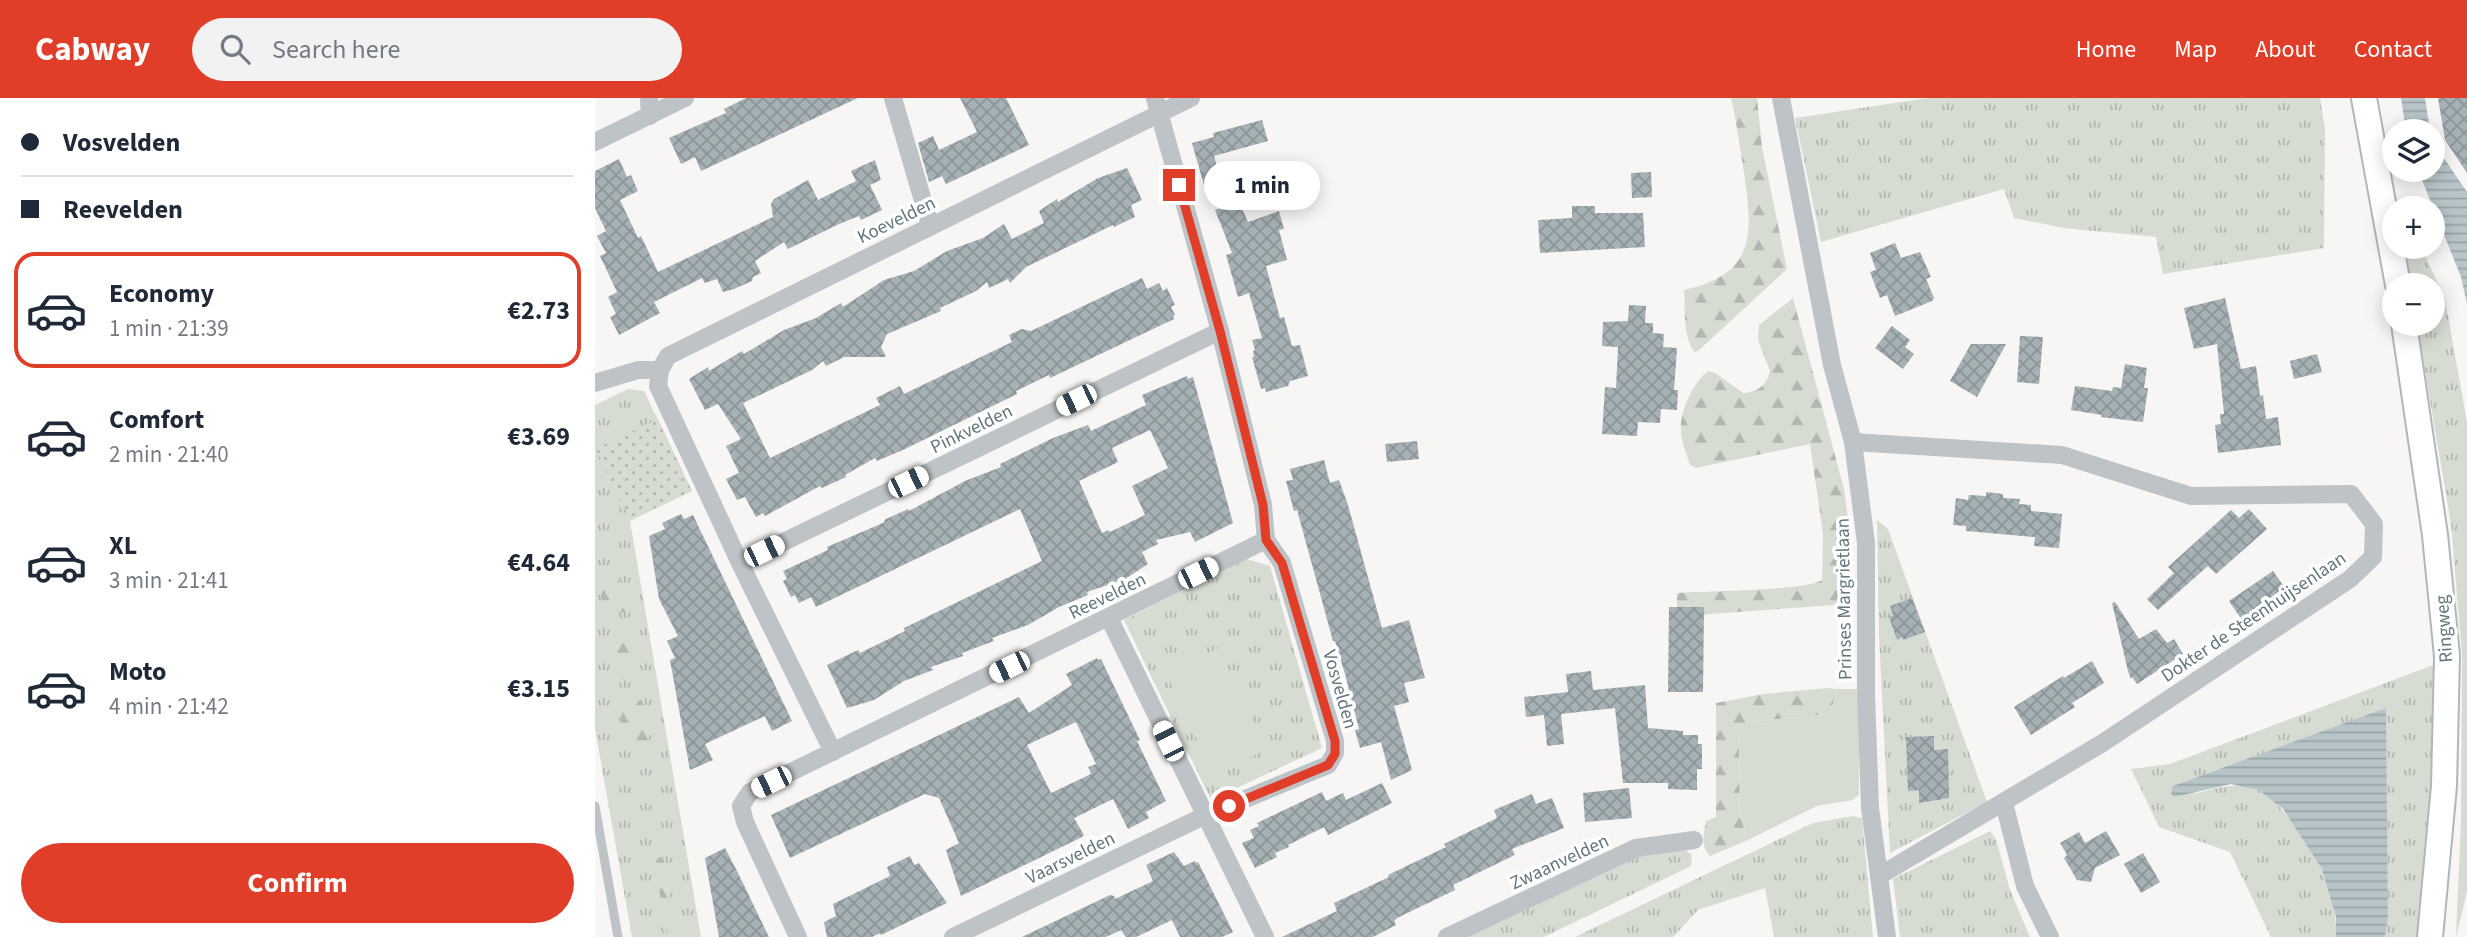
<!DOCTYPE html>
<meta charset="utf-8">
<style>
:root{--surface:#fff;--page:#f2f2f3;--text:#1f2937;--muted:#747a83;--line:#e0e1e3;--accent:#e13e2a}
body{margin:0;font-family:"Source Sans 3",sans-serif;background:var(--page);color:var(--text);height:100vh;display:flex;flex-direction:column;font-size:26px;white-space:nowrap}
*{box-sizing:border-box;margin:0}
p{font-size:23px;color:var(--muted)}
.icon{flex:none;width:38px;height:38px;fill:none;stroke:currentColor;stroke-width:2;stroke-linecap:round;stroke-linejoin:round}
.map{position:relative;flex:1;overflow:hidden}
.details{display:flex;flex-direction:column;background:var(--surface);width:595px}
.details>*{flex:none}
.top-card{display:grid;align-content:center;height:154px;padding:0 21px;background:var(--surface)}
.controls{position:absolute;left:1787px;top:21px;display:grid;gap:14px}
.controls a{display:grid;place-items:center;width:63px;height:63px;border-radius:50%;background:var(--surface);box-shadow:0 4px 18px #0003;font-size:35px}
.end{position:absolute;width:32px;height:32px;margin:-16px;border:9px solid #e13e2a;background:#fff;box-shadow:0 0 0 4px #fff}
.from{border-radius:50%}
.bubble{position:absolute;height:49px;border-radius:24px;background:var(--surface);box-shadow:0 4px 18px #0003;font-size:23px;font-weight:700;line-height:49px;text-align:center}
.car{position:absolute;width:21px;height:42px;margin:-21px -10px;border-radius:9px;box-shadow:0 0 5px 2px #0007;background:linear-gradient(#fff 24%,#345 0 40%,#fff 0 76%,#345 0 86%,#fff 0)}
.top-card b{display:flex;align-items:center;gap:24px;height:66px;font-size:26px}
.top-card b+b{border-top:2px solid var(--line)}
.top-card i{width:18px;height:18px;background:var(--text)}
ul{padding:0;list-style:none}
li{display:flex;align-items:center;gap:21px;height:116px;margin:0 14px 10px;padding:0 7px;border:4px solid transparent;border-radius:21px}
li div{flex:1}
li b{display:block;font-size:26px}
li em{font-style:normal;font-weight:700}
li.active{border-color:var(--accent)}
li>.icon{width:63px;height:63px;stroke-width:1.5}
.cta{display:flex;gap:14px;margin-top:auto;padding:14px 21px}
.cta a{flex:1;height:80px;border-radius:42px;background:var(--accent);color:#fff;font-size:28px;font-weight:700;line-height:80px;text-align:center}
header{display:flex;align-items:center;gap:42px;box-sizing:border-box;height:98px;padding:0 35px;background:var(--accent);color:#fff}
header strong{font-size:33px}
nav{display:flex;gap:38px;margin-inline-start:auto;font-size:24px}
.search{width:490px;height:63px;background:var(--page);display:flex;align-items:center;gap:18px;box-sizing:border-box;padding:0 24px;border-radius:38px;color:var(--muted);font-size:26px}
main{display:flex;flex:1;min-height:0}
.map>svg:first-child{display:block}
.grass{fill:url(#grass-tufts)}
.forest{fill:url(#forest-firs)}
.park{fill:url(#park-dots)}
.garden{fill:#d7dcd3}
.water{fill:url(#water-rules)}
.building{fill:url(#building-cross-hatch);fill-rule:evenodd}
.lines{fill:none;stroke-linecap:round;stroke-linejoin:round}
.secondary-casing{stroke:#b0b7ba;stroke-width:28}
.lane{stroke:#bdc3c6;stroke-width:9}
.street{stroke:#bdc3c6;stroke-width:18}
.secondary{stroke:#fff;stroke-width:24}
.route{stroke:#e13e2a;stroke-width:9}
.labels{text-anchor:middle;stroke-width:7;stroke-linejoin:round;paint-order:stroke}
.street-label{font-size:19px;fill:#62767e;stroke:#fff}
</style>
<header>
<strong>Cabway</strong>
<div class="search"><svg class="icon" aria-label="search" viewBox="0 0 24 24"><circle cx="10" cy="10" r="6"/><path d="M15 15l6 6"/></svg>Search here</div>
<nav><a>Home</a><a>Map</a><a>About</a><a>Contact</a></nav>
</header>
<main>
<section class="details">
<div class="top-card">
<b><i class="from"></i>Vosvelden</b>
<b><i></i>Reevelden</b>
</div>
<ul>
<li class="active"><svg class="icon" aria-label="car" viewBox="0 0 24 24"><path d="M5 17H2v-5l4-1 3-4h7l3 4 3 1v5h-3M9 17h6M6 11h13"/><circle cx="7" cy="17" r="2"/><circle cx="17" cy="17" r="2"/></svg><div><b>Economy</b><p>1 min · 21:39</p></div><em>€2.73</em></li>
<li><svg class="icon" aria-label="car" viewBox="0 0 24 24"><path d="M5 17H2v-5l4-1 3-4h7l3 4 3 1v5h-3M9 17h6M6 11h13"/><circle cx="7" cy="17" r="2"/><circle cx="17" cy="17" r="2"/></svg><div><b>Comfort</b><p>2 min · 21:40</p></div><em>€3.69</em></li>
<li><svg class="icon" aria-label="car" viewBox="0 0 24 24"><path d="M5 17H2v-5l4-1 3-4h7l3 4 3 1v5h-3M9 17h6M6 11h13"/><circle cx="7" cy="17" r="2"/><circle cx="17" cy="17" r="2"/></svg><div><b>XL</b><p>3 min · 21:41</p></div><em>€4.64</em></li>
<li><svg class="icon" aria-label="car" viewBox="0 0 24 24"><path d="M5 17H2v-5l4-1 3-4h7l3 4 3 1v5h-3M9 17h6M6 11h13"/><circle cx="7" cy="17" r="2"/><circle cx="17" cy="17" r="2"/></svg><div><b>Moto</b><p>4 min · 21:42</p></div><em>€3.15</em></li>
</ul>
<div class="cta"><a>Confirm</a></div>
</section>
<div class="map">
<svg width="1872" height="839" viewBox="0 0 1872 839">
<defs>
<pattern id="grass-tufts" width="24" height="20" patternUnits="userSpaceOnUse" patternTransform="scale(1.75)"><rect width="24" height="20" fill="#d7dcd3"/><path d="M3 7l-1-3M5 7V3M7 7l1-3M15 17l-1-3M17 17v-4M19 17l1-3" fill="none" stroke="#b2b7b0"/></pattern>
<pattern id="forest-firs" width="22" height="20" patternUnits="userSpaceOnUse" patternTransform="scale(1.75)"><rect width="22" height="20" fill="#d7dcd3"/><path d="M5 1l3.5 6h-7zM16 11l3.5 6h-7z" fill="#b2b7b0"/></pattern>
<pattern id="park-dots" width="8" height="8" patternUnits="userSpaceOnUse" patternTransform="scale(1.75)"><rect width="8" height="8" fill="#d7dcd3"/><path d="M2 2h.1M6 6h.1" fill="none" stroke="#b2b7b0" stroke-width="1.8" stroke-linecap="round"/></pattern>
<pattern id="water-rules" width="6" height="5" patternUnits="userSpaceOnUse" patternTransform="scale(1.75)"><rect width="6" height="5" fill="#b7c5c8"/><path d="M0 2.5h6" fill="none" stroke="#98a5a8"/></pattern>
<pattern id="building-cross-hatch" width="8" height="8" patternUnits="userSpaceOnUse" patternTransform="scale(1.75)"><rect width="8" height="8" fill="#a6b1b5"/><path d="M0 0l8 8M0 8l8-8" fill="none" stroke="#8b9598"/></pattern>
</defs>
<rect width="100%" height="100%" fill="#f7f6f4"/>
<g class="grass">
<path d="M1333,0h392l5,31 -1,119 -161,26 -7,-37 -92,-9 -50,-10 -10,-29 -183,53 -26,-124z"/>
<path d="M1809,149h17l24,52 22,123v470l-11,45 5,-116 1,-166 -11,-131 -34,-200h16v-39h-23z"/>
<path d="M33,291l16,2 48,100 -62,30 71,416h-69l-37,-208v-324z"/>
<path d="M1282,422l11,9 99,273 -97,51 -11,-217z"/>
<path d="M652,461l23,7 52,182 -111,52 -87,-180z"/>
<path d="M1841,566v73l-16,200h-35l3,-19 -3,-210 -194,87c22,-6 45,-15 68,-5 20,9 54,59 63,79 9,21 15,46 14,68h-65l-41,-85 -71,-25 -28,-58 39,-5z"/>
<path d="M1258,718l9,2 11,119h-99l-9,-49 -67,22 -25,27h-98l238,-114z"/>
<path d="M1395,733l6,8 14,51 20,47h-130l-7,-58z"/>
<path d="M1091,752l6,5 -1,11 -147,71h-87l176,-82z"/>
</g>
<g class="forest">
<path d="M1136,0h26l5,49 25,122 -89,82 -4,1c-11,-17 -9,-42 -10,-62 72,-16 69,-55 60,-117 -4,-25 -7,-50 -13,-75z"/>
<path d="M1198,200l51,191 6,43 -1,72 -167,12 -5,-6v-17c27,-2 127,-2 145,-13l1,-46 -13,-90 -114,24 -6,-3c-3,-10 -8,-22 -9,-33 -2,-19 12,-51 28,-61l8,3 26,19c14,-1 24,-7 27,-22l-12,-31 1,-15z"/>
<path d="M21,469l9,45 -20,4 -9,-46z"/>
<path d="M33,536l7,43 -20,3 -8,-42z"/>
<path d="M1232,590l10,1 -7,25 -82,8 -9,5 1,88 8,25 -38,16c-10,-10 -6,-23 -4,-35l10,-4v-114l47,-9z"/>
<path d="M46,602l8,46 -23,4 -7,-47z"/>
<path d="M68,759l15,80h-10l-15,-78z"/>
</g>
<path class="park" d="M63,321l34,72 -62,29 -35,-71z"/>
<g class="garden">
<path d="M624,550l47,102 -53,24 -47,-101z"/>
<path d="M1242,591h22v106l-6,5 -36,6 -69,34 -8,-25 -1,-88 9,-5 82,-8z"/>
</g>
<g class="water">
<path d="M1806,0h24l5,33h-24z"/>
<path d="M1838,44l34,50v112l-6,-27 -43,-107h15z"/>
<path d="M1791,610l2,210 -3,19h-49v-20l-14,-48 -39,-60 -24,-19 -28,-6 -57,13 -3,-3 2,-8z"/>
</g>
<g class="building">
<path d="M151,0h112l-157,73 -6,-14 -14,7 -12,-26 57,-25 -2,-4z"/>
<path d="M365,0h46l23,47 -83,39 -4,-8 -13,6 -11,-39 15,-7 6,14 38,-18z"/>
<path d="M1843,0h29v75l-22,-33z"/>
<path d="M667,22l6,21 -54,15 10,35 -17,5 -15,-53 22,-6 -1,-4z"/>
<path d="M24,61l8,18 4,-2 7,16 -18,9 18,38 3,-2 17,36 115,-55 -2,-13 3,-5 34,-19 10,20 38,-19 -5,-10 24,-11 6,20 -11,5 12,25 -21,10 -2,-4 -20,8 -51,25 -4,-7 -29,19 6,12 -8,4 -1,4 -18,8 -11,3 -6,-13 -12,4 -3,-5 -48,24 6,11 -41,22 -9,-18 6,-3 -8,-17 9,-5 -17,-36 6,-3 -9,-17 9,-5 -11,-23v-37z"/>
<path d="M532,70l15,32 -11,5 4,12 -21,10 -1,-2 -87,42 -16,16 -2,-4 -19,9 -2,-6 -11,9 -36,17 1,3 -54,23 -6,13 5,10h-42l-18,9 -3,-5 -11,9 -69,33 27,55 110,-53 -4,-7 24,-12 4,8 108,-52 -3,-7 13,-6 9,2 111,-53 5,11 12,-6 4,8 4,-3 8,17 -4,2 4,8 -2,1 1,3 -124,59 -1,-3 -33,16 1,3 -112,55 -28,12 -2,-3 -30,17 1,2 -24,11 -2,-2 -55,30 -2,-3 -7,4 -11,-20 -8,3 -11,-21 13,-6 -13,-27 15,-7 -23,-35 -13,6 -16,-31 19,-12 1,4 33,-20 2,3 40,-24 32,-12 25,-15 2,4 41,-27 30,-9 33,-20 36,-13 21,-14 8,15 32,-16 -5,-12 18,-12 1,3 40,-24z"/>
<path d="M1056,74l1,25 -20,1 -1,-25z"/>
<path d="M644,103l9,21 31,-11 5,18 -5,1 8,30 -21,6 14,52 4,-1 8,29 8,-1 8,31 -18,5 -2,5 -22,6 -1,-4 -4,1 -9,-32h2l-1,-6 2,-1 -3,-10 10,-2 -13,-45 -11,4 -12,-42 6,-2 -17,-43z"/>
<path d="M977,108h23v7h48l2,34 -105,6 -2,-33 34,-2z"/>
<path d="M1300,145l6,15 19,-6 11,25 -5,2 8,19 -2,3 -37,15 -8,-21 -7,3 -10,-26 6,-2 -6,-17z"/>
<path d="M1630,200l16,71 15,-3 4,30 3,-1 3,24 12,-2 3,28 -63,8 -3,-28 6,-1 -1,-10h4l-7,-70 -23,5 -10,-41z"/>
<path d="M1034,207l17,1 -1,17h8v10l11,1 -1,13 14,1 -3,42h4l-1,20 -16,-1 -1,14 -22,-1 -1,14 -35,-2 3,-47 11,1 2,-41 -16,-1 1,-24 25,-1z"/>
<path d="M1297,228l18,14 -5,7 9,7 -11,15 -28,-21z"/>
<path d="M1425,238l23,1 -4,47 -22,-2z"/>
<path d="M1376,246h35l-29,53 -27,-16z"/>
<path d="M1722,256l5,18 -28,7 -4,-18z"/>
<path d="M1530,266l22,4 -3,20h4l-5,34 -42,-5 1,-2 -31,-5 4,-24 37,5 1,-4 8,1z"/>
<path d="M592,278l1,3 5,-2 40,146 -38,19 -5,-10 -34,8 2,4 -16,8 6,12 -23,15 -38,13 1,3 -29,12 -31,18 -36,13 2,3 -32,12 1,3 -32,11 2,3 -29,11 -30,19 -27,8 -20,-43 31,-15 2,3 45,-22 -1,-3 138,-67 -22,-52 -204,98 -5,-10 -12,6 -4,-8 -4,2 -8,-16 4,-2 -4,-8 45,-21 -1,-3 58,-25 -1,-2 24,-11 1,2 56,-30 36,-14 -1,-3 53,-26 35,-13 3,6 55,-26 -4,-10zM555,332l18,38 -36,18 13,29 -35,17 -2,-2 -6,3 -23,-52 39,-19 -6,-14z"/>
<path d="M822,343l2,18 -32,3 -2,-18z"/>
<path d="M729,362l6,23 9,-3 9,25 34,123 27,-8 16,58 -21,5 5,19 -15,4 18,64 -21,10 -10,-38 -21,6 -5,-18 4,-1 -14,-55 -10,-33h-2l-36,-131 -3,1 -8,-30 7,-1 -3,-11z"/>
<path d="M1391,394l17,2v4l17,1 -1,5 12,1v6l31,3 -3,34 -25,-2 1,-9 -69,-6v-5l-13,-1 3,-27 12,2 1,-5 17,1z"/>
<path d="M1654,411l18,20 -51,45 -8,-8 -50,44 -11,-11 27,-26 -6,-6 63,-57 8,8z"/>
<path d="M86,416l3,5 9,-4 99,206 -20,10 -7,-15 -26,12 -34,16 8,16 -23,10 -20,-110 5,-2 -8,-17 11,-5 -19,-37 -10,-63 16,-7 -3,-6z"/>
<path d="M1678,473l19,27 -44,31 -19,-28z"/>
<path d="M1317,500l13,34 -22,8v-3l-6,3 -8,-23 4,-2 -3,-9z"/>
<path d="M1520,504l24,37 17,-10 11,14 7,-4 9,15 -46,30 -5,-7 -1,2 -3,-8 -16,-68z"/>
<path d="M1074,509h35l-1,85h-35z"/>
<path d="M502,560l1,2 3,-1 39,81 -3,1 29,60 -20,11 3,6 -21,11 -15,-30 -39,19 10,17 -2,2 -121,59 -15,-46 13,-7 -20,-45 -14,-4 -135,64 -19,-43 248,-118 10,16 43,-28 -6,-11zM481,624l20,42 -8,3 3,7 -40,19 -24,-48z"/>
<path d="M1497,563l12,22 -32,20 3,4 -44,28 -17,-28 49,-31 1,2z"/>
<path d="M996,573l2,19 52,-5 3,43 35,3v4h15v9h4v25h-5v21l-29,-1v-6h-45l-8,-75 -54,6 3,30 -17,2 -3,-31 -18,2 -2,-20 44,-5 -2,-18z"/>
<path d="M1339,638v14l14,-1 1,49 -30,5v-13l-11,1 -2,-54z"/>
<path d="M787,685l10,20 -64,32 -4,-8 -36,18 1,2 -14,6 2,4 -22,11 -13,-25 12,-5 -4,-8 9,-4 -2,-3 65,-31 4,9 17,-8 3,7z"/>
<path d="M1034,690l3,30 -47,4 -2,-29z"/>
<path d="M937,696l4,10 16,-6 12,30 -52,21 3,6 -62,30 2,5 -58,28 -3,3 2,4 -23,12h-91l55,-26 -3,-8 55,-26 -1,-2 58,-28 -2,-3 53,-26 -3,-8z"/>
<path d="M1511,733l14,24 -25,13 -4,14 -14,-2 -13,-22 3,-3 -7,-12 19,-11 6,11z"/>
<path d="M130,750l14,27 30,62h-50l-14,-79z"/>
<path d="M579,754l10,14 11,-5 1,2 2,-1 35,70 -11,5h-42l-8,-17 -36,17h-10l-5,-7 -15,7h-84l88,-42 4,1 1,3 38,-18 -7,-16z"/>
<path d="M1548,755l17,29 -19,11 -17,-29z"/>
<path d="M315,758l4,9 5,-2 28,40 -66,32 -1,-2 -8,4h-45l-3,-15 12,-6 -3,-12 57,-28 -3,-9z"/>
</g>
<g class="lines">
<g class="secondary-casing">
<g id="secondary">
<path d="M1769,0l34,187"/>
<path d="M1809,226l31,211 12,121 -3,130 -14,151"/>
</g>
</g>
<path class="lane" d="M0,708l23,131"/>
<g class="street">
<path d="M54,0l1,18"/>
<path d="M298,0l37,127"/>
<path d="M1186,0l51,267 21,77 13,101v150l4,115 17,129"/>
<path d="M0,44l90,-44"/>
<path d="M0,285l43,-13h22"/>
<path d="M1258,344l209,13 129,41 160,-2 23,30 -1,33 -23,22 -249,165 -222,132"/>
<path d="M145,465l480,-232"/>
<path d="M514,520l156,319"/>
<path d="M238,654l-93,-189 -82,-177 2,-16 8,-14 523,-258"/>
<path d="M1409,705l21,83 25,51"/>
<path d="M203,839l-53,-115 -4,-16 9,-14 516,-252 -3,-35 -43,-174 -65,-233"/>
<path d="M358,839l251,-121 124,-51 7,-12v-12l-53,-178 -16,-23"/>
<path d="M852,839l189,-89 58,-8"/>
</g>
<use href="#secondary" class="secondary"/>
</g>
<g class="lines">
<path class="route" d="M584,87l41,146 43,174 3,35 16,23 53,178v13l-7,11 -99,41"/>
</g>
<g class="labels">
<g class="street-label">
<text transform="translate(301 121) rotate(-26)" y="7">Koevelden</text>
<text transform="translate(376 330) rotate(-26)" y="7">Pinkvelden</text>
<text transform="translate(512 497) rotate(-26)" y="7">Reevelden</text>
<text transform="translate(1248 501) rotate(-91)" y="7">Prinses Margrietlaan</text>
<text transform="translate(1658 518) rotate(-34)" y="7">Dokter de Steenhuijsenlaan</text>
<text transform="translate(1848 531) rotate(-94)" y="7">Ringweg</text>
<text transform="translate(746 591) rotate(74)" y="7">Vosvelden</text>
<text transform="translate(475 759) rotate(-26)" y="7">Vaarsvelden</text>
<text transform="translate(964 763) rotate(-25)" y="7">Zwaanvelden</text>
</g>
</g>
</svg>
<div class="controls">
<a><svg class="icon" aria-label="layers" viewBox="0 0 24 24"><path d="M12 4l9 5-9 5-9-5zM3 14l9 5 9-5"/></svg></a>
<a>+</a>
<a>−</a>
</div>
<i class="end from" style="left:634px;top:708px"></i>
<i class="end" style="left:584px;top:87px"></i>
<div class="bubble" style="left:609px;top:63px;width:116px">1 min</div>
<i class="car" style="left:481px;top:302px;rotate:244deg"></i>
<i class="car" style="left:313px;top:384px;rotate:64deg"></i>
<i class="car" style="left:169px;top:453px;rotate:64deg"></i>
<i class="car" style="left:603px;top:475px;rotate:64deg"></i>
<i class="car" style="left:414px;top:569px;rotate:244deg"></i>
<i class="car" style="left:573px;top:643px;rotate:334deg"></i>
<i class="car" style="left:176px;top:684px;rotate:244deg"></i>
</div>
</main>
